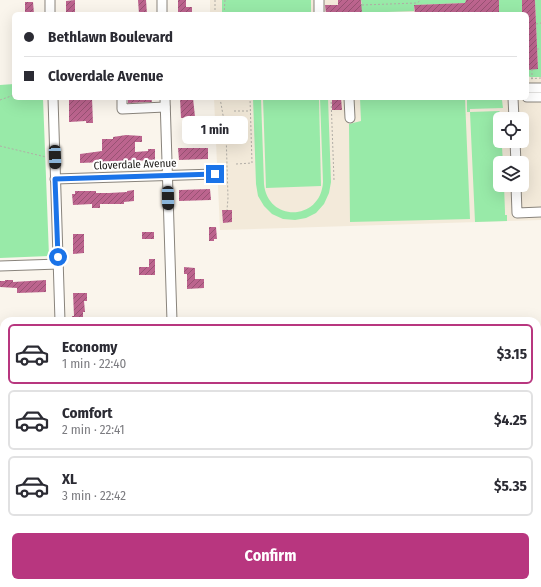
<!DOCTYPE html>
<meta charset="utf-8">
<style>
:root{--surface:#fff;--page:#f7f7f7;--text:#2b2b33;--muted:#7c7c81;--line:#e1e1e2;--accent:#b8367f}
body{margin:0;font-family:"Fira Sans Condensed",sans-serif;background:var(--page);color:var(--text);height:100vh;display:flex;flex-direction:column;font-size:15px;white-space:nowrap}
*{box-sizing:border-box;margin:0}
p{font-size:13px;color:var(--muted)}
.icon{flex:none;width:22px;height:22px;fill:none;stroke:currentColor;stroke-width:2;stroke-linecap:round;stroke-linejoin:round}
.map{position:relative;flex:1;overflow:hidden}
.side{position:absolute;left:0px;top:317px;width:541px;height:270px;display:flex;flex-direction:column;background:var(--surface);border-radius:12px 12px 0 0;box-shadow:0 4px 16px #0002}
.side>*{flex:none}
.top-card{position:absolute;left:12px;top:12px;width:517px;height:88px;border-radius:6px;box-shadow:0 4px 16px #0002;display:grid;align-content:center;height:88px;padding:0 12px;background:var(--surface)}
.tools{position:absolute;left:493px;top:112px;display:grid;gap:8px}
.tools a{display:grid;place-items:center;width:36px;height:36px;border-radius:6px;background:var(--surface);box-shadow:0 4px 16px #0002;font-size:20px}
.end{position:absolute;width:18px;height:18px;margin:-9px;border:5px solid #1a73e8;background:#fff;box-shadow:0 0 0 2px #fff}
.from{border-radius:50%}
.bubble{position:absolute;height:28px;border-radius:6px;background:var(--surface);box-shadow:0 4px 16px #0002;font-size:13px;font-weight:700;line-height:28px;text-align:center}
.car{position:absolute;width:12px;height:24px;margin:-12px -6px;border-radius:5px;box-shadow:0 0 3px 1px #0007;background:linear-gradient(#222 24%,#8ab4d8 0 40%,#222 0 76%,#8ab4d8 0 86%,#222 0)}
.top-card b{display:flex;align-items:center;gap:14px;height:38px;font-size:15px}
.top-card b+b{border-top:1px solid var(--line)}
.top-card i{width:10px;height:10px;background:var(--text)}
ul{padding:7px 0 0;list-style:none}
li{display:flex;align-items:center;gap:12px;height:60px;margin:0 8px 6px;padding:0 4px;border:2px solid var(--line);border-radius:6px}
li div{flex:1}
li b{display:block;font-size:15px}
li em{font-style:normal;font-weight:700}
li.selected{border-color:var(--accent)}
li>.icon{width:36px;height:36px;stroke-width:1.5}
.button{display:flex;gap:8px;margin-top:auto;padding:8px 12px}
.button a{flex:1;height:46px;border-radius:6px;background:var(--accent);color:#fff;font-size:16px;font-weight:700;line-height:46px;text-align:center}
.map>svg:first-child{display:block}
.commercial{fill:#ffe4e9}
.industrial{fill:url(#industrial-grid)}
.built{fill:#f3eada;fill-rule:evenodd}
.green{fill:#98eaa8}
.building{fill:url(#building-hatch)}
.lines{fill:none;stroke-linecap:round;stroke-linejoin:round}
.minor-casing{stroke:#89847c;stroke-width:11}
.path{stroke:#b1ada6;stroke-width:1;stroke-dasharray:2 2;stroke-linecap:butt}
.minor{stroke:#fff;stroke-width:9}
.route{stroke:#1a73e8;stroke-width:5}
.labels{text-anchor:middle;stroke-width:4;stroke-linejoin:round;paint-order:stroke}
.street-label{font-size:11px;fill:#23211e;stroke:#fff}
</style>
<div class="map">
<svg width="541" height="587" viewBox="0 0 541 587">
<defs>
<pattern id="industrial-grid" width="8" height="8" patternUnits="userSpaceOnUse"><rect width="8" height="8" fill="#f3eada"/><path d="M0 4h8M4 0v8" fill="none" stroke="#d0c8bb"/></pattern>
<pattern id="building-hatch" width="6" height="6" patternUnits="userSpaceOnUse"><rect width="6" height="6" fill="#bc648e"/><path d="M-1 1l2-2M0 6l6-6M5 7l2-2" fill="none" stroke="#985273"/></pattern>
</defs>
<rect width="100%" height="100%" fill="#faf5ec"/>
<path class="commercial" d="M181,583h56v4h-112v-2z"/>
<rect class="industrial" x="237" y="583" width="125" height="4"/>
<path class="built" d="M210,0h331v220l-321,10 -6,-132h313v-84h-317zM500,119h22v22h-22zM500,163h22v22h-22z"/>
<g class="green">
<rect x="222" y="0" width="89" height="14"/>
<path d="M361,0h105l-1,3 -51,2v6l-54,2 -1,-9h3z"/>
<rect x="499" y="0" width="23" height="14"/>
<path d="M535,0h6v77h-11l-3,-2v-6h11z"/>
<path d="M14,84v14h29l6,158 -49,2v-173z"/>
<path d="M253,98h8l3,86c4,39 57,37 59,-2l-3,-84h8l3,84 -2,11 -5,11 -8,9 -10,5 -11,2 -12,-1 -11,-5 -8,-8 -6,-10 -2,-12z"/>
<path d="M263,98h56l2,88 -55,2z"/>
<path d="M360,98h105l5,121 -120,3 -1,-98 12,-3z"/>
<path d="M467,98h33l2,2 1,8 -33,1v3l29,-1 2,2 1,6h-2v22h2l-1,4 1,2 1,16h-3v22h4l1,27v3h2v6l-32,1 -5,-110h-3z"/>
</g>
<g class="building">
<path d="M75,0v14h-9v-13z"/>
<path d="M138,0h8l1,14h-8z"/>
<path d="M178,0h8v7h6v7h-14z"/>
<path d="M338,0h23l1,14h-36l-1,-9h13z"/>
<path d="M466,0h33v14h-84l-1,-9 51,-2z"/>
<path d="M522,0h13l3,69 -11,1v-56h-5z"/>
<path d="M25,2h8l1,12h-9z"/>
<path d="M69,98h23l1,25h-7v-2l-17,1z"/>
<path d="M128,98h23l1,4 -24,1z"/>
<path d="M180,98h13l2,19 -14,1z"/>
<path d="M332,98h9l1,12h-10z"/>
<path d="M126,135l16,1v6h-7v10l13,-1v-2h7v11l-75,3v-9l22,-3v-12h11v-2z"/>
<path d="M178,148h30v11l-29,1z"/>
<path d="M210,189l1,11 -32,1v-11z"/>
<path d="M134,190v11l-10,1v2h-24v4h-8v-4l-19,1 -1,-11h3v-3h21v2h13l18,-1v-1z"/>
<path d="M222,210h10v12l-9,1z"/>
<path d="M209,227h7l1,12h-3v2h-5z"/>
<rect x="142" y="232" width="12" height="7"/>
<path d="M73,234h11v19l-11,1z"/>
<path d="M149,259h6v16h-16v-8h10z"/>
<path d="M184,267l11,1v11h9v9l-17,1v-15h-3z"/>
<path d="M5,280h8v2l33,-2v12l-29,1v-5l-17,-1v-6h5z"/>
<path d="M73,293h14v8h-3l1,11h-2v9h-11v-5h2z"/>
</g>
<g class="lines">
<g class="minor-casing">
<g id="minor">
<path d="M50,0v14"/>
<path d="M162,0v14"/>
<path d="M319,0v14"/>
<path d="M527,88h14"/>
<path d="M527,97h14"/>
<path d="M53,98l7,223"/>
<path d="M122,98v11l43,-2"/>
<path d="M165,98l7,223"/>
<path d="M349,98l1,20"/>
<path d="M513,98l1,21"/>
<path d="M515,141l1,22"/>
<path d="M55,179l160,-5"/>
<path d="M516,185l1,28 24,-1"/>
<path d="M0,266l59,-2"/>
<path d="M0,419l4,-1"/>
<path d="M68,583v4"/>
<path d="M180,583v4"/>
<path d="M242,583v4"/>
<path d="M357,583v4"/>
</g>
</g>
<g class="path">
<path d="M215,0v14"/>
<path d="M362,5l55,-2 4,-3"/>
<path d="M224,14l1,-14"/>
<path d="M536,24l5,-1"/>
<path d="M537,49h4"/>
<path d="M532,69v11"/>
<path d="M527,79l14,-1"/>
<path d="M220,98l6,34 2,66 -1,12"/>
<path d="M331,98l3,82"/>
<path d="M0,100l14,-5"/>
<path d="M234,111h16"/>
<path d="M0,146l46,11"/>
<path d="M236,164l16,-1 -2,-65"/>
</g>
<use href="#minor" class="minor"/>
</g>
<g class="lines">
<path class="route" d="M58,257l-3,-78 160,-5"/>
</g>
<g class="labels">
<g class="street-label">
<text transform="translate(135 164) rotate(-2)" y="4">Cloverdale Avenue</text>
</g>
</g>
</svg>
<div class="tools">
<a><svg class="icon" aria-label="locate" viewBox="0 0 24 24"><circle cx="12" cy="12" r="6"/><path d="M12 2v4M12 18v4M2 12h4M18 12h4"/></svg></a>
<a><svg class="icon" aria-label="layers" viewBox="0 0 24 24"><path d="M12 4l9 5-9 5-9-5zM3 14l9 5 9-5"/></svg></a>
</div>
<i class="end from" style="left:58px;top:257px"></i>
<i class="end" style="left:215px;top:174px"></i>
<div class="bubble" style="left:182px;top:116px;width:66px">1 min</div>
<i class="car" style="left:55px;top:157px;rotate:178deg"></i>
<i class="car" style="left:168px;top:198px;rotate:179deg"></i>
<div class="top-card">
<b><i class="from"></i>Bethlawn Boulevard</b>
<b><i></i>Cloverdale Avenue</b>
</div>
<section class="side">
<ul>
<li class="selected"><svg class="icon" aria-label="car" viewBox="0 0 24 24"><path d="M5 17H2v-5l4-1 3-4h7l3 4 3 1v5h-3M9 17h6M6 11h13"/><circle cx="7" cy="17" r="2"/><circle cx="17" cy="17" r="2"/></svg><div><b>Economy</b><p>1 min · 22:40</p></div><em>$3.15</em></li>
<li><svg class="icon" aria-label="car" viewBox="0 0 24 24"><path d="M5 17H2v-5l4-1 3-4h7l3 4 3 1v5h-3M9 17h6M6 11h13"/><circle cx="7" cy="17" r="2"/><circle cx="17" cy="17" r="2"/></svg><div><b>Comfort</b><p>2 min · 22:41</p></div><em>$4.25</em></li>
<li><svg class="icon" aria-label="car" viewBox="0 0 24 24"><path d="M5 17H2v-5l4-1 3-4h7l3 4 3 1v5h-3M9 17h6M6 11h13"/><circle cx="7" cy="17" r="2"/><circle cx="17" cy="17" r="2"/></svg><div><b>XL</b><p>3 min · 22:42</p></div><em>$5.35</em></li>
</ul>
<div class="button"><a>Confirm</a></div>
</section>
</div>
